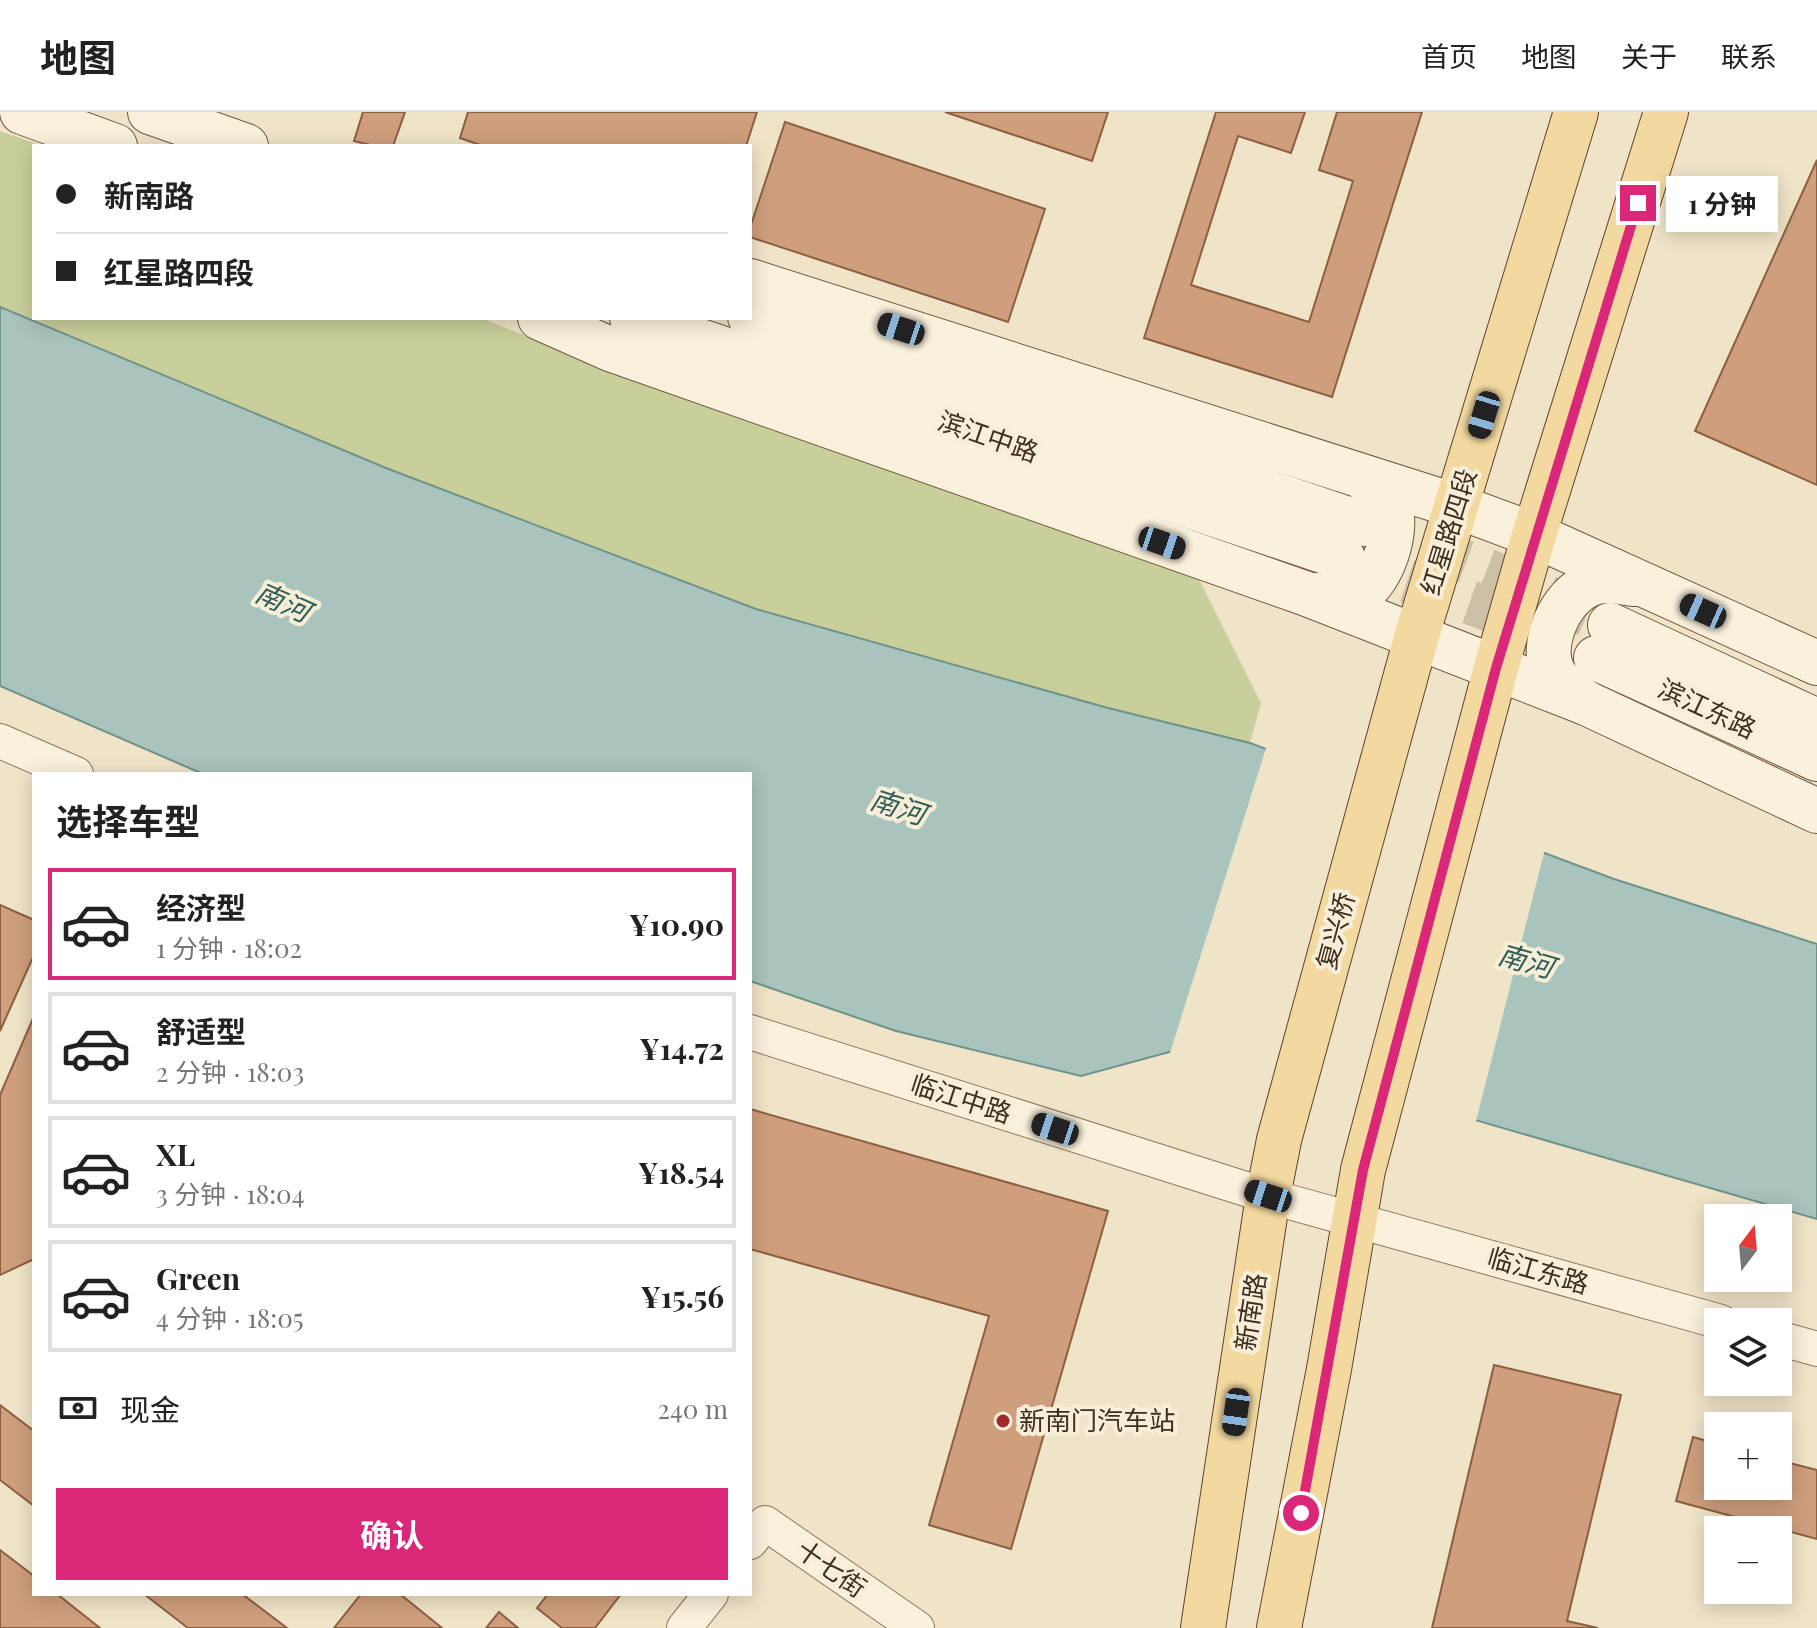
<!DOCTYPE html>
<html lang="zh">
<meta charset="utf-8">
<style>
:root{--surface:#fff;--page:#f2f2f2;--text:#222;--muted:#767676;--line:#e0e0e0;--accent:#db2777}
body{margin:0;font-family:"Playfair Display","Noto Sans SC",serif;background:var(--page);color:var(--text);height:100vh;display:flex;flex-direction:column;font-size:30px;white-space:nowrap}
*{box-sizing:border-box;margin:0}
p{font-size:26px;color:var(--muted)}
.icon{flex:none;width:44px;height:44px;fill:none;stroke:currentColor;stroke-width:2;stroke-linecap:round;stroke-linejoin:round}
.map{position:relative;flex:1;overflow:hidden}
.panel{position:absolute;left:32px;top:660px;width:720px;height:824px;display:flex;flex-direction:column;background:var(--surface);border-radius:0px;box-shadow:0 4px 20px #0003}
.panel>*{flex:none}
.hud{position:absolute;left:32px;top:32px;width:720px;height:176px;border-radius:0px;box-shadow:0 4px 20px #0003;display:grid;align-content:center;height:176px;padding:0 24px;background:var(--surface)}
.needle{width:52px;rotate:16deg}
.controls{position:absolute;left:1704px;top:1092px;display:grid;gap:16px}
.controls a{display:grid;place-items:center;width:88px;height:88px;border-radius:0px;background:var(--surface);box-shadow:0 4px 20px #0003;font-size:40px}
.end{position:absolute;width:36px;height:36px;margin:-18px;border:10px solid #db2777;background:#fff;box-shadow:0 0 0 4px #fff}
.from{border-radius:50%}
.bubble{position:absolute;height:56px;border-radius:0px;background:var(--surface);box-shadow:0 4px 20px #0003;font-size:26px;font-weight:700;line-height:56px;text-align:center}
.car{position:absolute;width:24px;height:48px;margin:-24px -12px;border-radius:10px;box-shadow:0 0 6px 2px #0007;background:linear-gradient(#222 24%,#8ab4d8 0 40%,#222 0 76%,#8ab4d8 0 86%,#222 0)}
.hud b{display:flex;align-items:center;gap:28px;height:76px;font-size:30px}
.hud b+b{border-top:2px solid var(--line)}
.hud i{width:20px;height:20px;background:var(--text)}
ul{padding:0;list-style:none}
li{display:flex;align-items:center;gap:24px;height:112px;margin:0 16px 12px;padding:0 8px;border:4px solid var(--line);border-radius:0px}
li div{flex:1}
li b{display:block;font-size:30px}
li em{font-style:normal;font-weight:700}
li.current{border-color:var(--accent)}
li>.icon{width:72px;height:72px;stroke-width:1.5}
h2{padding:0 24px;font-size:36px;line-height:96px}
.pay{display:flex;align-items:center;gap:20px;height:88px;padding:0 24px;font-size:30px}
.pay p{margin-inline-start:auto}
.button{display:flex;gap:16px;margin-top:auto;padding:16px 24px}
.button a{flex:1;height:92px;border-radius:0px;background:var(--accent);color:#fff;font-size:32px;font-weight:700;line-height:92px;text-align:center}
header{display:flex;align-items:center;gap:48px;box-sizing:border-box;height:112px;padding:0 40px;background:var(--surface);border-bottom:2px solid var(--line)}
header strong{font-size:38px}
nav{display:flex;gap:44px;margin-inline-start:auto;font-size:28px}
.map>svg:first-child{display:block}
.green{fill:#c9cf9b}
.water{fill:#a9c4bc;stroke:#6f938a;stroke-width:2}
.pier{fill:#f0e4c8}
.building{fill:#cf9f7d;stroke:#8d5f41;stroke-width:2}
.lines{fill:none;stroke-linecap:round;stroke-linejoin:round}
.secondary-tunnel{stroke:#ccc0a6;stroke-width:44;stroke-dasharray:44 22;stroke-linecap:butt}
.minor-casing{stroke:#8d765c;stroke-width:36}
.secondary-casing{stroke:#6f573f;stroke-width:46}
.primary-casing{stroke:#5b4430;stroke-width:46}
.minor{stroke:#faf1dc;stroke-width:34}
.secondary{stroke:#faf1dc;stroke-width:44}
.primary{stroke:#f3d9a0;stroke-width:44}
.route{stroke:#db2777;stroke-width:10}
.poi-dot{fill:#9e2a2b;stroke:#f7eed8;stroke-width:3}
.labels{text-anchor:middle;stroke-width:8;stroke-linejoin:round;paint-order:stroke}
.street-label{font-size:26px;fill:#3d2e20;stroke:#f7eed8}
.poi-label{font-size:26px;fill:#3d2e20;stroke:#f7eed8;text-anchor:start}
.water-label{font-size:28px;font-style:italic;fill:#2f5d5a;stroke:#f7eed8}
</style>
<header>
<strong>地图</strong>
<nav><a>首页</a><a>地图</a><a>关于</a><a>联系</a></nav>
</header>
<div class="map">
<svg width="1817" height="1516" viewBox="0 0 1817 1516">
<rect width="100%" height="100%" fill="#f0e4c8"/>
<path class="green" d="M0,19l43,15h-9v172h447l165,65 548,186 67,134 -11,40 -142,-35 -352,-99 -370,-141 -386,-161z"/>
<path class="water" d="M0,195l386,161 370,141 352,99 142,35 364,136 203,65v275l-611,-177 -125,34 -185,-45 -146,-50v-207h-547l-203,-88z"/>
<path class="pier" d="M1267,633l278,104 -70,276 -269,-79 -37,10z"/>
<g class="building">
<path d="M363,0h42l-12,34h-19l-20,-5z"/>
<path d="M468,0h289l-11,34h-263l-23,-8z"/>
<path d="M945,0h163l-16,49z"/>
<path d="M1216,0h89l-14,41 -53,-17 -47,149 118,37 44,-141 -34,-11 18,-58h85l-90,285 -188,-59z"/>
<path d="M785,10l260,87 -37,113 -258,-85v-9z"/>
<path d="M1817,48v325l-122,-54z"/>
<path d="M0,793l34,15v35l-34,76z"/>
<path d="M34,904v243l-34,16v-180z"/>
<path d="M750,997l358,102 -97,338 -82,-24 60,-209 -239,-67z"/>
<path d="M1494,1253l127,30 -54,226 31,7h-166z"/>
<path d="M0,1293l34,26v75l-34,-26z"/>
<path d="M1693,1325l25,7v42h60v-26l39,10v69l-141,-38z"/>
<path d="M0,1438l34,26v18h23l43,34h-100z"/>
<path d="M144,1482h98l45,34h-99z"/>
<path d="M361,1482h39l42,34h-108z"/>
<path d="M548,1482h73l-26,34h-33l-25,-20z"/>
<path d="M499,1500l19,16h-32z"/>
</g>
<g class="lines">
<g class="secondary-tunnel">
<path d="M1363,412l128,48 119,53"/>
<path d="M1345,447l135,47 116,52"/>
</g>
<g class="minor-casing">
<g id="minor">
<path d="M0,629l76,33"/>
<path d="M750,920l518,164 453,126"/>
<path d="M1778,1226l39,11"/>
<path d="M750,1430l15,-19 152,105"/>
<path d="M684,1516l27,-34"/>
</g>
</g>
<g class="secondary-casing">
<g id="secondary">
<path d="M22,0l93,34"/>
<path d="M150,0l96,34"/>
<path d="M750,169l706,225 78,29 283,128"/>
<path d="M750,205l613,207"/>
<path d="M540,206l70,31 697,245 279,109 231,108"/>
<path d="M632,206l711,240"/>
<path d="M1318,483c9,1 22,4 31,3 32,-5 56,-77 36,-102 -3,-4 -11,-8 -15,-11"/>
<path d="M1610,513l207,96"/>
<path d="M1596,546l221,101"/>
<path d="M1586,591c-13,-10 -29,-19 -35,-36 -10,-31 14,-78 46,-85 12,-3 26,1 38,2"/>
</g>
</g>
<g class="primary-casing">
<g id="primary">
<path d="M1203,1516l65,-432 11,-56 138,-505 159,-523"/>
<path d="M1279,1516l50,-259 34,-199 133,-502 38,-133 132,-423"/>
</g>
</g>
<use href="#minor" class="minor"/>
<use href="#secondary" class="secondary"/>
<use href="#primary" class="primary"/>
</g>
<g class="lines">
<path class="route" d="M1301,1401l62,-343 133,-502 142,-465"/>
</g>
<circle class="poi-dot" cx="1003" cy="1309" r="8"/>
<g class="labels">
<g class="street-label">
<text transform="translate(988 325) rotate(19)" y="9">滨江中路</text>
<text transform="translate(1449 420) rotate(-73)" y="9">红星路四段</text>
<text transform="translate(1707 597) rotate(25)" y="9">滨江东路</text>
<text transform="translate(1336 819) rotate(-75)" y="9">复兴桥</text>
<text transform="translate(961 987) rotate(18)" y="9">临江中路</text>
<text transform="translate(1538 1159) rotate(16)" y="9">临江东路</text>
<text transform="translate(1251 1200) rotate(-81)" y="9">新南路</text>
<text transform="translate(831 1457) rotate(35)" y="9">十七街</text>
</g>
<g class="poi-label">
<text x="1019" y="1318">新南门汽车站</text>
</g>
<g class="water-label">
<text transform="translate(283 490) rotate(24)" y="10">南河</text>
<text transform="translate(898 695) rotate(18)" y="10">南河</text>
<text transform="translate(1526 849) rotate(16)" y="10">南河</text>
</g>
</g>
</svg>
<div class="controls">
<a><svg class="needle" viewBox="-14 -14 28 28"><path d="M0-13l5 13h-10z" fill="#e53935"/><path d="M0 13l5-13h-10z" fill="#767676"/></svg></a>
<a><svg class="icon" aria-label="layers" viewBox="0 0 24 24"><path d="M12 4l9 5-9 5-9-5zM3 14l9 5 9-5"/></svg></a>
<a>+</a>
<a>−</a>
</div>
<i class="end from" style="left:1301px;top:1401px"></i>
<i class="end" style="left:1638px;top:91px"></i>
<div class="bubble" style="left:1666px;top:64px;width:112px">1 分钟</div>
<i class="car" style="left:901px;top:217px;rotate:288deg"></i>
<i class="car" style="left:1484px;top:303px;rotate:197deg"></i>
<i class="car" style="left:1162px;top:431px;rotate:109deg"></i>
<i class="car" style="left:1703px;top:499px;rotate:294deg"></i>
<i class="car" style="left:1055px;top:1017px;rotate:288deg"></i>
<i class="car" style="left:1268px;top:1084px;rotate:288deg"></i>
<i class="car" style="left:1236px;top:1300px;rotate:188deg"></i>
<div class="hud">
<b><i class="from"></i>新南路</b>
<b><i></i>红星路四段</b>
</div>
<section class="panel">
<h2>选择车型</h2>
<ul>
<li class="current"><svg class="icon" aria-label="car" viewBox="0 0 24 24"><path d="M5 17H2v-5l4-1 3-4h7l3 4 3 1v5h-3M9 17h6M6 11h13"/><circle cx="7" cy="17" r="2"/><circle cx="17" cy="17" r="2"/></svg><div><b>经济型</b><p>1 分钟 · 18:02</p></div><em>¥10.90</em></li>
<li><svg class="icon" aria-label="car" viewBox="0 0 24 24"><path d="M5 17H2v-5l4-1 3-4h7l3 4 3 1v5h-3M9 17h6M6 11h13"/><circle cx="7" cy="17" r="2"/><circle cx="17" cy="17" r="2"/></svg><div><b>舒适型</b><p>2 分钟 · 18:03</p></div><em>¥14.72</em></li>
<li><svg class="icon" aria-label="car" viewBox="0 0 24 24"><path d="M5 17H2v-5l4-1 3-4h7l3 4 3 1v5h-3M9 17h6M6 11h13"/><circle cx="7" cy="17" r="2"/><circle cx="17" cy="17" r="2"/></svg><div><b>XL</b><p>3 分钟 · 18:04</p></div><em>¥18.54</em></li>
<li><svg class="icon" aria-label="car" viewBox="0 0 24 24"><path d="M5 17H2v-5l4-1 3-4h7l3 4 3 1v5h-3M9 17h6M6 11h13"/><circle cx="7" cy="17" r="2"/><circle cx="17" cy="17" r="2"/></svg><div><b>Green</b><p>4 分钟 · 18:05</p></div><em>¥15.56</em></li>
</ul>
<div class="pay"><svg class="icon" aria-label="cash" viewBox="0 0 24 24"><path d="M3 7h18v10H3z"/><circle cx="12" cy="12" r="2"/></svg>现金<p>240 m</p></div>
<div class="button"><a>确认</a></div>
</section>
</div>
